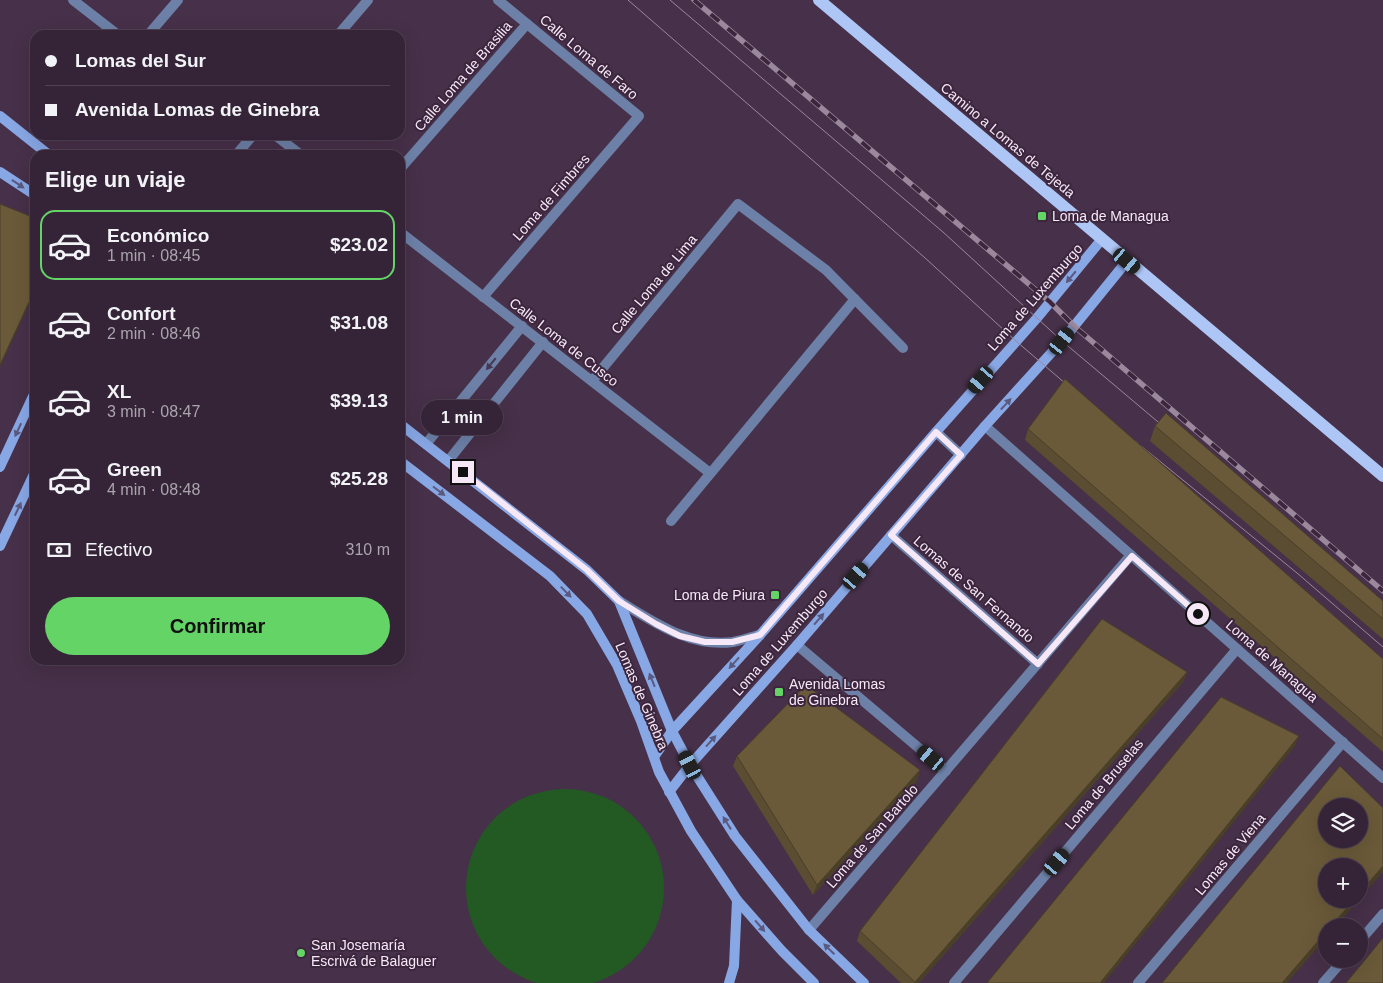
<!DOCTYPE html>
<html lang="es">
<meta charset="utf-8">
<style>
:root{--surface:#352437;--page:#403042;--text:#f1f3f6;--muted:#aaa4ad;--line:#4f4152;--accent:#65d467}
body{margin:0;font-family:Arial,sans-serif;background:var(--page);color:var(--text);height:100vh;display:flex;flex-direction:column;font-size:19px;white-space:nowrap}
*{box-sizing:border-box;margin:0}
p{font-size:16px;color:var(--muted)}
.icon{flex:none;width:28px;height:28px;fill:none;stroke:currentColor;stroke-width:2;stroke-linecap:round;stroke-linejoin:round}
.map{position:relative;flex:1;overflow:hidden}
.details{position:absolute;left:30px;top:150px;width:375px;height:515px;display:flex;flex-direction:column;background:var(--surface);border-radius:15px;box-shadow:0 5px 20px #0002,0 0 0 1px var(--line)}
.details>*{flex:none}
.guide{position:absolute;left:30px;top:30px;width:375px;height:110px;border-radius:15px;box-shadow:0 5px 20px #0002,0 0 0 1px var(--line);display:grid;align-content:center;height:110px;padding:0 15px;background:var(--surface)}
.controls{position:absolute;left:1318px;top:798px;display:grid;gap:10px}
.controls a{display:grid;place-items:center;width:50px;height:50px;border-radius:50%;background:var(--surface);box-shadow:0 5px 20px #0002,0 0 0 1px var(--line);font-size:25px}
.end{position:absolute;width:22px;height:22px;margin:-11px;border:6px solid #f7e8f8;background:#111;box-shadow:0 0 0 2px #111}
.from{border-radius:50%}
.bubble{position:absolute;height:35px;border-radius:18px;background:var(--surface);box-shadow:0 5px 20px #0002,0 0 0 1px var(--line);font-size:16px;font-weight:600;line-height:35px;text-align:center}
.car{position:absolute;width:15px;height:30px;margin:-15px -8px;border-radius:6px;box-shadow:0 0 4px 1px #0007;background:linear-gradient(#222 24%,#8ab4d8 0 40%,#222 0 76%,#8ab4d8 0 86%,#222 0)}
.guide b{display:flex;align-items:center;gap:18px;height:48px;font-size:19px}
.guide b+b{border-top:1px solid var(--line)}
.guide i{width:12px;height:12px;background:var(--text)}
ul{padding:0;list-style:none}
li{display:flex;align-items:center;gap:15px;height:70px;margin:0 10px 8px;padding:0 5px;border:2px solid transparent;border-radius:15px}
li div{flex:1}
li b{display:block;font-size:19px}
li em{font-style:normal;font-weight:600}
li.selected{border-color:var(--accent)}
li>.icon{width:45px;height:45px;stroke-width:1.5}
h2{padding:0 15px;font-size:22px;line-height:60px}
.pay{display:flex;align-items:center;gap:12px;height:55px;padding:0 15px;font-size:19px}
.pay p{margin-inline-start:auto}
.action{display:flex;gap:10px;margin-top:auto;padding:10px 15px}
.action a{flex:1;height:58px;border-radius:30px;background:var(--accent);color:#111;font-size:20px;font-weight:600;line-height:58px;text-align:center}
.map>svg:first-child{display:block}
.green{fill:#235a24}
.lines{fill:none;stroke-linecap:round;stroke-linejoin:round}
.street{stroke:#6d80a7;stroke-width:10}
.secondary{stroke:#88a7e5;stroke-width:10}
.primary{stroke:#aec6f6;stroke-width:12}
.tram{stroke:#9b889d;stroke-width:1}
.rail-casing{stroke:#9b889d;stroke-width:5.5}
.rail{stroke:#3c263e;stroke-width:4;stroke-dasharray:11;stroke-linecap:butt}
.wall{fill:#5b4d31}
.shaded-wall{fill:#4a3f28}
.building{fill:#6a5a39;stroke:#4a3f28;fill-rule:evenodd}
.oneway{fill:#5a5a81}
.oneway2{fill:#463853}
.route{stroke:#f7e8f8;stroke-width:6}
.poi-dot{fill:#65d467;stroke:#3c263e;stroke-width:2}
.labels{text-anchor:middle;stroke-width:4;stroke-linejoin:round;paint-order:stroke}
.street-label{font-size:14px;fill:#f7e8f8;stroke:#3c263e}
.poi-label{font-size:14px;fill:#f7e8f8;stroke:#3c263e;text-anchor:start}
</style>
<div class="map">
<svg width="1383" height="983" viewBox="0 0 1383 983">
<rect width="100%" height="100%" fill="#473049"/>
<circle class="green" cx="565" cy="888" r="99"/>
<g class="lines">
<g class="street">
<path d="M73,0l45,35"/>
<path d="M148,35l30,-35"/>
<path d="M338,35l30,-35"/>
<path d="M275,135l26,20"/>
<path d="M236,155l17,-20"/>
<path d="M400,169l127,-145"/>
<path d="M400,232l310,241"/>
<path d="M483,297l156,-181 -141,-116"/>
<path d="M592,381l146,-177 88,66 77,78"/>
<path d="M985,426l398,352"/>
<path d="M936,432l25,23"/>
<path d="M426,444l96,-118"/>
<path d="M448,461l95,-119"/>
<path d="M671,521l184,-222"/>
<path d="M891,535l147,129"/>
<path d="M619,601c35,21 71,47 114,41 9,-2 18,-5 27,-7"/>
<path d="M797,645l149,126"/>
<path d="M809,930l322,-375"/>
<path d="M1359,942l24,-28"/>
<path d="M954,983l283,-334"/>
<path d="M1138,983l205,-241"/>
<path d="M1323,983l21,-24"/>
</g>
<g class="secondary">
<path d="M0,116l49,39"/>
<path d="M0,172l35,23"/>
<path d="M400,424l187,146 32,31 53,130 18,34 45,71 74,94 55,53"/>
<path d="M400,461l150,115 37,38 30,51 24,56 18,51 32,59 46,69 45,51 32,32"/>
<path d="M0,467l35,-75"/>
<path d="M0,546l35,-74"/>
<path d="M654,757l18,-26 88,-96 176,-203 101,-114 65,-79"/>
<path d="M669,792l21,-27 107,-120 188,-219 77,-85 65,-80"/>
<path d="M729,983l5,-17 3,-66"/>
</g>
<path class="primary" d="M819,0l564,476"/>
<g class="tram">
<path d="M628,0l296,257 92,84 57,49"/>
<path d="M670,0l273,232 119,109 108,91"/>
<path d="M1135,441l162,132 86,74"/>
</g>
<g class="rail-casing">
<path id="rail" d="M694,0l356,302 24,24 309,265"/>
</g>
<use href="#rail" class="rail"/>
</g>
<g class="wall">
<path d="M1155,426l228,175v38l-233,-198z"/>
<path d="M1028,429l355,230v93l-358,-312z"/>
<path d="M1187,672l-4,10 -264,301h-18l-44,-42 3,-10z"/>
<path d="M737,756l183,14 -3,11 -104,114 -80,-129z"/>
</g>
<g class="shaded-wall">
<path d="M35,289v2l-35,76v-2z"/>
<path d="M1187,672l-4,10 -264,301h-5z"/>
<path d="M1299,736l-4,10 -191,237h-4z"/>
<path d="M920,770l-3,11 -104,114 4,-10z"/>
<path d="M1383,866v6l-47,54h-5l24,-27h4v-5z"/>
<path d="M1326,932v6l-39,45h-5z"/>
</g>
<g class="building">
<path d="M0,204l35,14v71l-35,76z"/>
<path d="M1065,379l318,280v80l-355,-310z"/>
<path d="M1166,413l217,188v18l-228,-193z"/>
<path d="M1102,619l85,53 -272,310 -55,-51z"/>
<path d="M806,685l114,85 -103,115 -80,-129z"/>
<path d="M1221,697l78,39 -199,247h-113z"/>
<path d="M1340,766l43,42v58l-24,28v-28h-33v33h29l-24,27h-5v6l-44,51h-120zM1326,806h33v33h-33z"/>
<path d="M1383,938v45h-37z"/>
</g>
<defs><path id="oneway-solid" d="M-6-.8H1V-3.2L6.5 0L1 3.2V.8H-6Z" transform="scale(1.25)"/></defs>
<g class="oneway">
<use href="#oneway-solid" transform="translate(18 184) rotate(34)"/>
<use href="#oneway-solid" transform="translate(1071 277) rotate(130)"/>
<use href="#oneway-solid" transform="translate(1006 404) rotate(-47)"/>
<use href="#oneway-solid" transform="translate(18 430) rotate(115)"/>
<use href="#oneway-solid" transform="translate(439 491) rotate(37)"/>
<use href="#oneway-solid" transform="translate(18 509) rotate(-65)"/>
<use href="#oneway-solid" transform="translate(566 592) rotate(46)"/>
<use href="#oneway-solid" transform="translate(819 619) rotate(-49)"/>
<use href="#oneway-solid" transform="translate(734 663) rotate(132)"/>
<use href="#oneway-solid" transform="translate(652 680) rotate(-112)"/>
<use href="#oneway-solid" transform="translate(711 741) rotate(-48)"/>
<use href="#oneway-solid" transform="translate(727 823) rotate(-122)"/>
<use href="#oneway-solid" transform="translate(760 926) rotate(49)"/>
<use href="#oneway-solid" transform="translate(829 949) rotate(-136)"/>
</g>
<use class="oneway2" href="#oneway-solid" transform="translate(491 364) rotate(129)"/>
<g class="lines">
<path class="route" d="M463,472l124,98 32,31 37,23 24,12 25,6h27l28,-7 176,-203 25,23 -70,80 147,129 94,-108 66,58"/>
</g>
<g class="poi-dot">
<rect x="1037" y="211" width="10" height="10" rx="2.5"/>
<rect x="770" y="590" width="10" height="10" rx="2.5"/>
<rect x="774" y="687" width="10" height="10" rx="2.5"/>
<circle cx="301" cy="953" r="5"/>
</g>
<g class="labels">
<g class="street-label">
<text transform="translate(589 57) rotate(40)" y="5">Calle Loma de Faro</text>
<text transform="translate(463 76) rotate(-49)" y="5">Calle Loma de Brasilia</text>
<text transform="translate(1008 140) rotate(40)" y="5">Camino a Lomas de Tejeda</text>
<text transform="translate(551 197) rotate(-49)" y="5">Loma de Fimbres</text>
<text transform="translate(654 284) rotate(-50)" y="5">Calle Loma de Lima</text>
<text transform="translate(1035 297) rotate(-49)" y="5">Loma de Luxemburgo</text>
<text transform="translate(564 342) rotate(38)" y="5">Calle Loma de Cusco</text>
<text transform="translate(974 589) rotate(41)" y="5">Lomas de San Fernando</text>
<text transform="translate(780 642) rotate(-49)" y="5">Loma de Luxemburgo</text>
<text transform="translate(1272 661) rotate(41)" y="5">Loma de Managua</text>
<text transform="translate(642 696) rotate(67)" y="5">Lomas de Ginebra</text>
<text transform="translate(1104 784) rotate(-50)" y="5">Loma de Bruselas</text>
<text transform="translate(872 836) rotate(-49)" y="5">Loma de San Bartolo</text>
<text transform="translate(1230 854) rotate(-50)" y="5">Lomas de Viena</text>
</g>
<g class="poi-label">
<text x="1052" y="221">Loma de Managua</text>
<text x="765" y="600" text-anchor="end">Loma de Piura</text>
<text x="789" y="689">Avenida Lomas<tspan x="789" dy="16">de Ginebra</tspan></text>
<text x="311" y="950">San Josemaría<tspan x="311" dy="16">Escrivá de Balaguer</tspan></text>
</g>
</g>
</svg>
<div class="controls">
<a><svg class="icon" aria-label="layers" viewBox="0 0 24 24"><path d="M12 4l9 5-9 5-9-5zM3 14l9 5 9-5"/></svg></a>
<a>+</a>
<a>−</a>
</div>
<i class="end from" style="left:1198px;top:614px"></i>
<i class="end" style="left:463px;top:472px"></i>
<div class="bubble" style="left:421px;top:400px;width:82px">1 min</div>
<i class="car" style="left:1127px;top:261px;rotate:130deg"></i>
<i class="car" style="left:1062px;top:341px;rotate:38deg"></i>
<i class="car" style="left:981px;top:380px;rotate:221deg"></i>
<i class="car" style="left:856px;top:576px;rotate:41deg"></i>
<i class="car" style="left:931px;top:758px;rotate:310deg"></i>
<i class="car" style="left:690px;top:765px;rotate:332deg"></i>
<i class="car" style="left:1057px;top:862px;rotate:40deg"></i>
<div class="guide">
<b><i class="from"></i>Lomas del Sur</b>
<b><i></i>Avenida Lomas de Ginebra</b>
</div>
<section class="details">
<h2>Elige un viaje</h2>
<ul>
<li class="selected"><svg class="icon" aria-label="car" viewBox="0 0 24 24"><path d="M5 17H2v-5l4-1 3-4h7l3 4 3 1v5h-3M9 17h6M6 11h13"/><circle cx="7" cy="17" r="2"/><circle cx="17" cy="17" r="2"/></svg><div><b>Económico</b><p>1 min · 08:45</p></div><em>$23.02</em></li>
<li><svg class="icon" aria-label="car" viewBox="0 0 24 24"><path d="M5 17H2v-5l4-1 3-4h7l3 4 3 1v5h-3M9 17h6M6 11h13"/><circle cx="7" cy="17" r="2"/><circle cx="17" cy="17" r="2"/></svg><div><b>Confort</b><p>2 min · 08:46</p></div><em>$31.08</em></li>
<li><svg class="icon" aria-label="car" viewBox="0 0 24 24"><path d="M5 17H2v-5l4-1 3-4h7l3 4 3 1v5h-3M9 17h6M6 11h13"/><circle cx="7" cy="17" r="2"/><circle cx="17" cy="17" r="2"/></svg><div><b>XL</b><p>3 min · 08:47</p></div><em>$39.13</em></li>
<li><svg class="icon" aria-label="car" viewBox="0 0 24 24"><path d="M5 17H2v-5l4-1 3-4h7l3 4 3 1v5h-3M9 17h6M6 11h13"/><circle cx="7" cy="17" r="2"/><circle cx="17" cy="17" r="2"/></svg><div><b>Green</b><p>4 min · 08:48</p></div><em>$25.28</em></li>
</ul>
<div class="pay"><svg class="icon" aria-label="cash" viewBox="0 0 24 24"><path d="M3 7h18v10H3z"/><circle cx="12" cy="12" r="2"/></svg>Efectivo<p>310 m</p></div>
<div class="action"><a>Confirmar</a></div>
</section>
</div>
